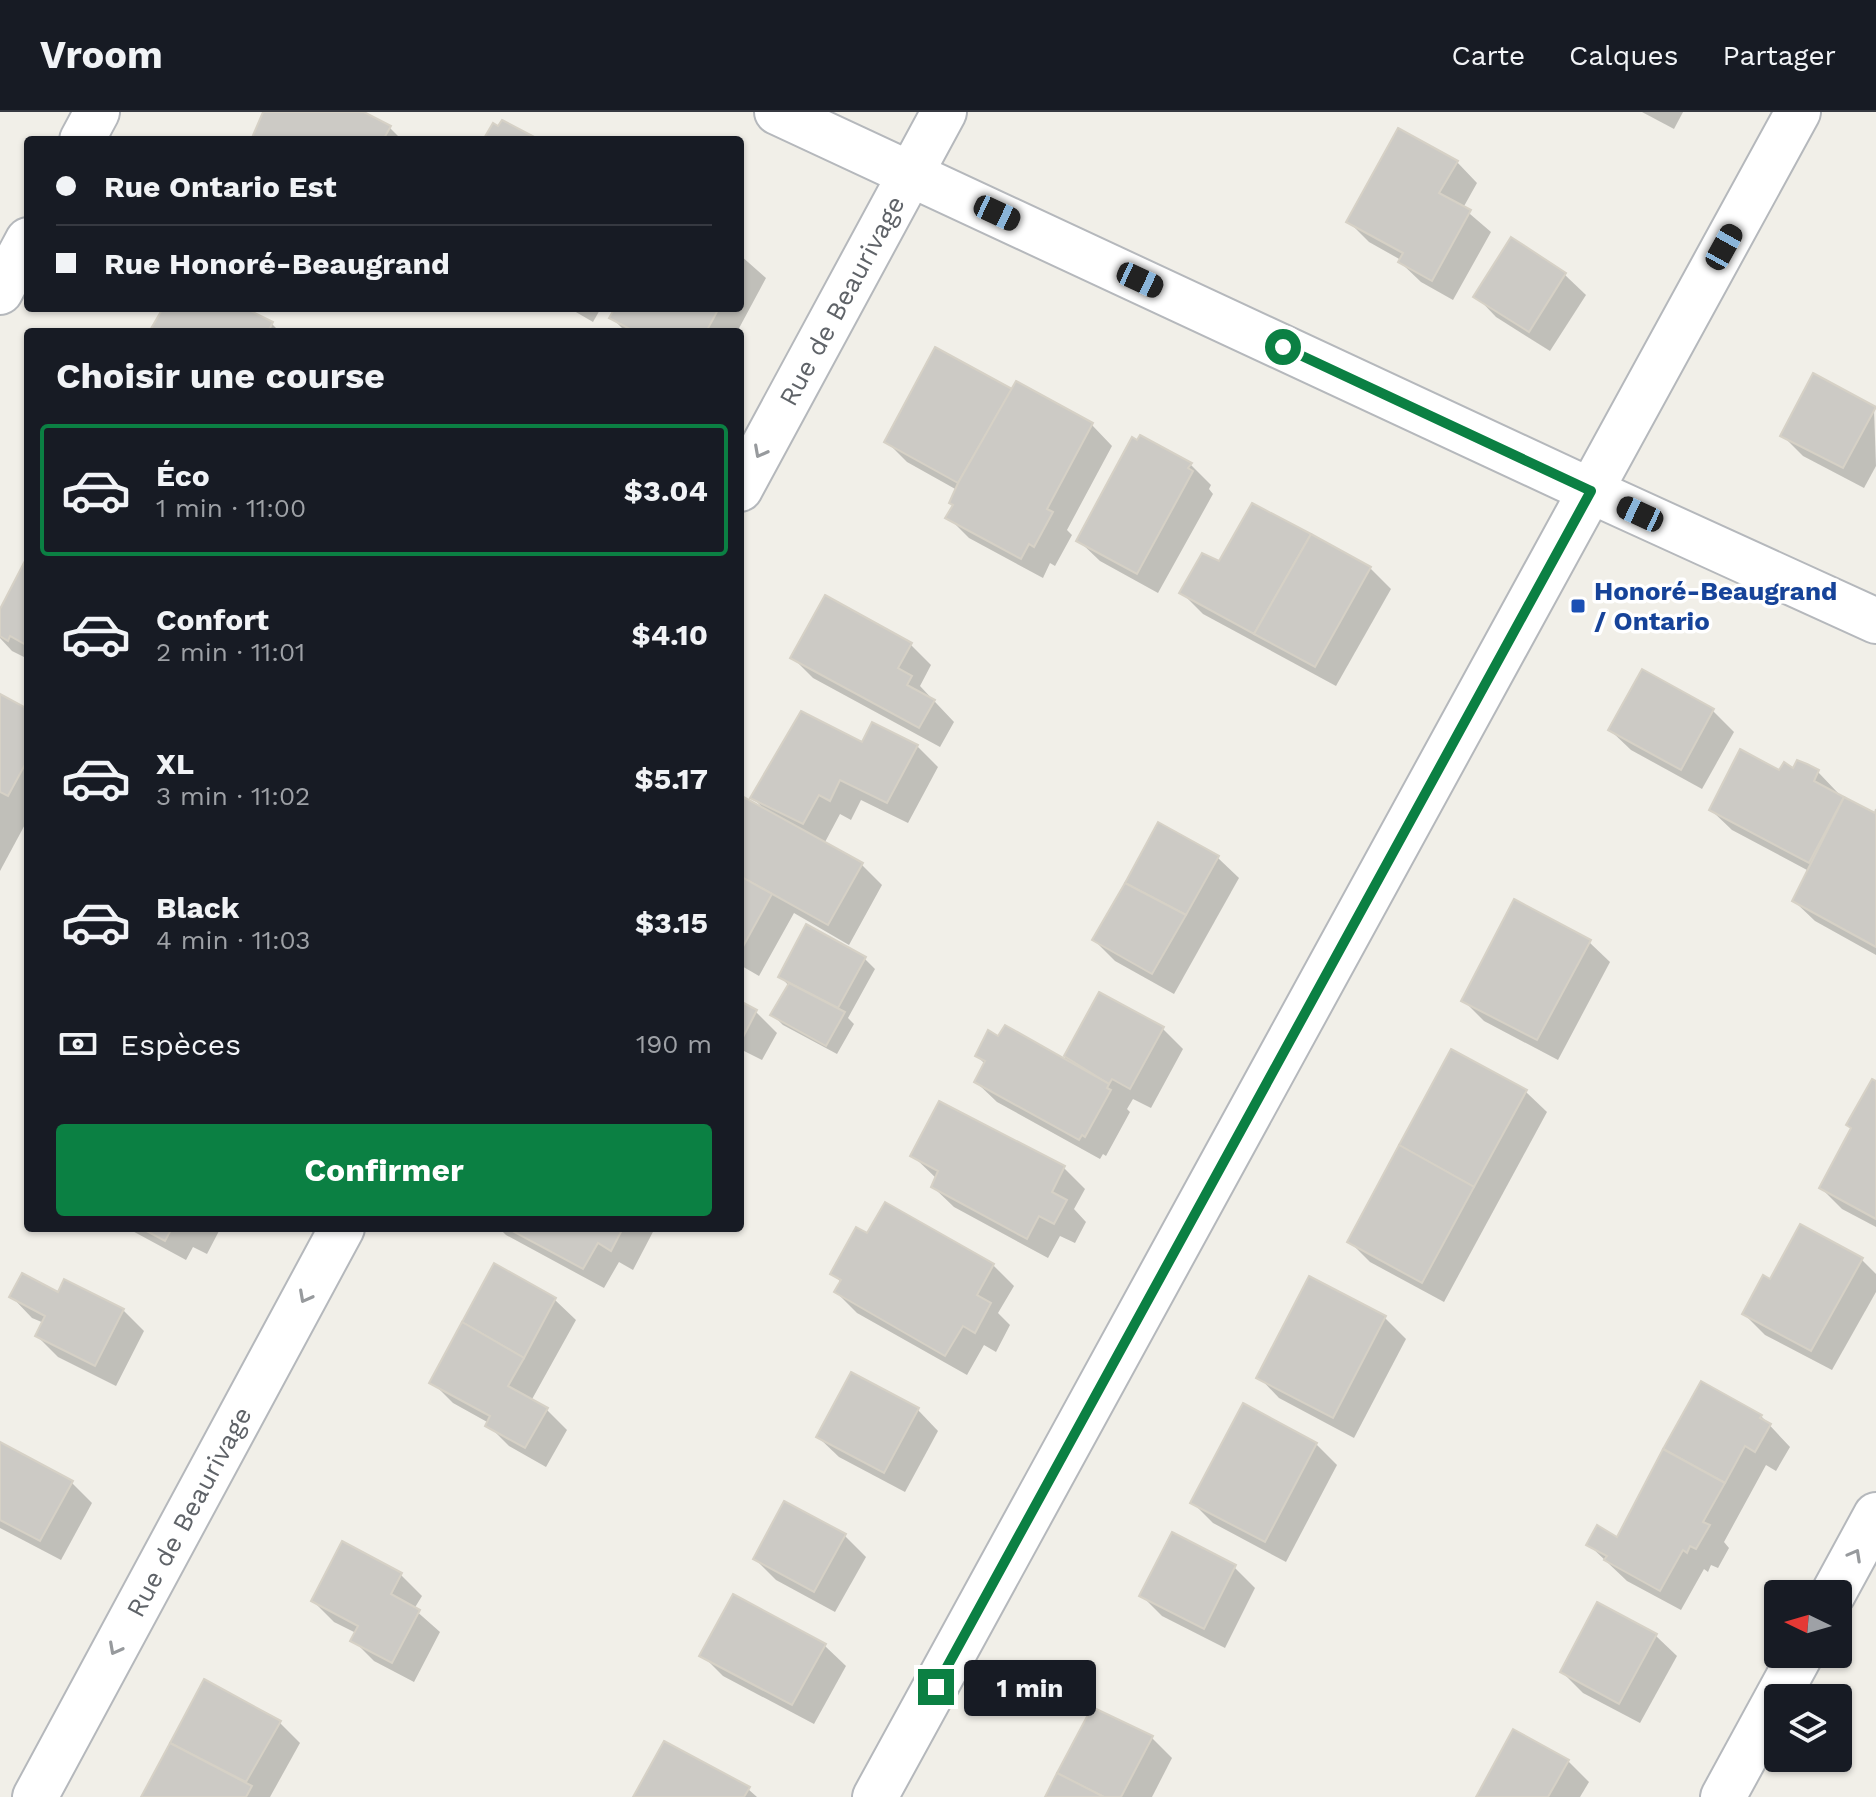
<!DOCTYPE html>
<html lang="fr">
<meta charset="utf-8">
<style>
:root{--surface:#171b24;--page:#242831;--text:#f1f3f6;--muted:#9ea1a6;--line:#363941;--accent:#0b8043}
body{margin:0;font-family:"Work Sans",sans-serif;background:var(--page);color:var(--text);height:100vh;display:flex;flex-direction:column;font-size:30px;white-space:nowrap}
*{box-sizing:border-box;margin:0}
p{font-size:26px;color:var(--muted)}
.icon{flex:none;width:44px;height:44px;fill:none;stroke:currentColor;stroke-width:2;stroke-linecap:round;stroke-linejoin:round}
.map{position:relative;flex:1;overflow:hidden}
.sheet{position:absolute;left:24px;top:216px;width:720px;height:904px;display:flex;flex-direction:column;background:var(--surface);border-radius:8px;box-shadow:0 2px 6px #0004}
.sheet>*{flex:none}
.top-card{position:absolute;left:24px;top:24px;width:720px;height:176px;border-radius:8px;box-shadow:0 2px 6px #0004;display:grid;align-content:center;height:176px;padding:0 32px;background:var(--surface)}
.needle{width:52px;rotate:275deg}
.tools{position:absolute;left:1764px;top:1468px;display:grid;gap:16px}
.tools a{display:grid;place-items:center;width:88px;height:88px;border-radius:8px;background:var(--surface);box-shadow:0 2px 6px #0004;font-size:40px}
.end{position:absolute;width:36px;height:36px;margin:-18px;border:10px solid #0b8043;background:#fff;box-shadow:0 0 0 4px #fff}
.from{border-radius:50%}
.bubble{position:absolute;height:56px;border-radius:8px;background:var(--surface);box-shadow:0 2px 6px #0004;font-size:26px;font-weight:700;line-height:56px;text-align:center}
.car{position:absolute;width:24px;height:48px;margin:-24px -12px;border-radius:10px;box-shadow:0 0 6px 2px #0007;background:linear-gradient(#222 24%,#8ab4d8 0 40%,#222 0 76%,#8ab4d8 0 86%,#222 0)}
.top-card b{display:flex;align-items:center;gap:28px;height:76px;font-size:30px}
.top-card b+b{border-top:2px solid var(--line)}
.top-card i{width:20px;height:20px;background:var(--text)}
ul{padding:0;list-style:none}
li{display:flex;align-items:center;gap:24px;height:132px;margin:0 16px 12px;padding:0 16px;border:4px solid transparent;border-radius:8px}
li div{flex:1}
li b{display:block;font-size:30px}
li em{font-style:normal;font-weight:700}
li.current{border-color:var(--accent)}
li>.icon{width:72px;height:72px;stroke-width:1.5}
h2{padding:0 32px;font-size:36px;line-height:96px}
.pay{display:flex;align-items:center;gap:20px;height:88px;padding:0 32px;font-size:30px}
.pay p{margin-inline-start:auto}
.primary-button{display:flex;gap:16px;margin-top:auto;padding:16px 32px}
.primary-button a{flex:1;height:92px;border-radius:8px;background:var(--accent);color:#fff;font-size:32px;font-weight:700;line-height:92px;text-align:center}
header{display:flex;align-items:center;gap:48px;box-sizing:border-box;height:112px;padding:0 40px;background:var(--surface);border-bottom:2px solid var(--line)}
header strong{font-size:38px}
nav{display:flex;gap:44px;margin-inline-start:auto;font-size:28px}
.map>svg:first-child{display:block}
.shadow{fill:#0003}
.building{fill:#cccac5;stroke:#d6d1c6;stroke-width:2}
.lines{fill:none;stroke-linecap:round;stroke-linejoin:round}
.minor-casing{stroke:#b5b8bc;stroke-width:48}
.tertiary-casing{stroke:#b5b8bc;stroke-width:48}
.minor{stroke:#fff;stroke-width:44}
.tertiary{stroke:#fff;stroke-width:44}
.oneway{stroke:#979a9d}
.route{stroke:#0b8043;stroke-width:10}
.transit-dot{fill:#1a4fb4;stroke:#fff;stroke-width:3}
.labels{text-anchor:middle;stroke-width:7;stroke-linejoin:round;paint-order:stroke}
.street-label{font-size:26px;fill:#5f6368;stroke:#fff}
.transit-label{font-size:26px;font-weight:bold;fill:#164399;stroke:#fff;text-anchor:start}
</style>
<header>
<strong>Vroom</strong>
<nav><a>Carte</a><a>Calques</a><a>Partager</a></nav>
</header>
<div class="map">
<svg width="1876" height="1685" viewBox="0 0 1876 1685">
<rect width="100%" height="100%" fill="#f1efe8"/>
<g class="shadow">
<path d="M265,0h94l31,16 12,12h-149z"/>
<path d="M1642,0h41l-9,17z"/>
<path d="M1457,50l20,21 -14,25 28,24 -38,68 -32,-18 -21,-20 1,-2 -32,-18 -21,-21z"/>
<path d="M1511,128l54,35 21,20 -36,56 -54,-34 -20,-21z"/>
<path d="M740,143l26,23 -29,54h-111l-14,-14 5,-10h123z"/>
<path d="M165,196h76l31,16 8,8h-128z"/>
<path d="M569,196h32l-8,14z"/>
<path d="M1013,280l79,33 20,21 -45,84 5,5 -17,31 -5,-3 -7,15 -74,-40 -21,-21 7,-11 2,-16 -50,-28 -20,-20z"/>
<path d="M1874,296l2,58 -12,22 -61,-32 -21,-21z"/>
<path d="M1138,331l53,22 20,20 -2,4 4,5 -55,99 -58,-32 -21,-20z"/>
<path d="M28,448v99l-16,-8 -12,-13v-25z"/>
<path d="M1370,456l21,21 -55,97 -133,-72 -21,-21z"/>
<path d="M910,532l21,21 -11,21 34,36 -14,25 -127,-69 -21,-21z"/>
<path d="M1643,560l70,39 21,21 -32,57 -71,-39 -21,-20z"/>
<path d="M0,584l28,16v107l-28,52z"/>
<path d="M863,632l54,2 21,21 -30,56 -47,-23 -10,20 -11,-6 -16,30 38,21 20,20 -33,60 -55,-32 -35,63 -19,-11v-168l25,13 -12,-12z"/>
<path d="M1794,659l24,1 20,21 -1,2 39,20v140l-61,-34 -21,-20 13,-31 -75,-40 -21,-20 69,-37z"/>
<path d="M1218,746l21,20 -65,116 -59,-33 -21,-21z"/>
<path d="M807,815l58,32 10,10 -27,49 6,6 -17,30 -54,-29 -10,-10 16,-29 -9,-10z"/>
<path d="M1589,830l21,20 -52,98 -74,-39 -21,-21z"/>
<path d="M1099,882l63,34 21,21 -32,59 -18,-9 -6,10 3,3 -24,44 -3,-2 -3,5 -103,-57 -21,-20 9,-18 -8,-8 87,3z"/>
<path d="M740,892l16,8 21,21 -15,27 -22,-11z"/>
<path d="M1876,971v144l-34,-18 -21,-21z"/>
<path d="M1526,980l21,20 -103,190 -74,-40 -21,-21z"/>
<path d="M940,992l124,64 21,21 -11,20 12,13 -11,21 -15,-7 -12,22 -94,-51 -21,-20 4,-8 -25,-24z"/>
<path d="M127,1116h89l3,3 -12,23 -14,-7 -7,13z"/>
<path d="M499,1116h156l-22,42 -14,-8 -15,26 -98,-53z"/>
<path d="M868,1124l125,29 21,21 -16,27 12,12 -14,27 -12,-7 -17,30 -110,-62 -21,-21 6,-9 -9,-9z"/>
<path d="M1862,1148l14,14v18l-44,78 -67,-35 -21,-21 27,-33z"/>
<path d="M59,1183l64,15 21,21 -28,55 -58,-29 -21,-21 7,-13 -12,-5 -20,-21z"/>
<path d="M555,1188l21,20 -45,81 15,8 21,21 -21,37 -37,-21 -21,-21 1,-2 -36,-20 -21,-21z"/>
<path d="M1385,1206l21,21 -52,99 -75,-40 -20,-21z"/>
<path d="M1701,1271l60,33 29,31 -14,24 -10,-6 -42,77 5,6 -11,20 -7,-3 -3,7 -4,-3 -23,41 -54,-29 -39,-37 30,-4z"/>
<path d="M918,1298l20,21 -33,61 -66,-35 -21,-20z"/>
<path d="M0,1332l71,38 21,21 -31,57 -61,-32z"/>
<path d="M1316,1332l21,21 -51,97 -73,-39 -21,-21z"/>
<path d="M845,1424l21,21 -31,55 -59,-32 -21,-21z"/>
<path d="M343,1432l58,31 21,21 -8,13 26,23 -26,50 -40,-21 -21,-21 3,-7 -22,-11 -21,-21z"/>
<path d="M1234,1455l21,21 -30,60 -63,-32 -21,-21z"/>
<path d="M1598,1493l58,31 21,20 -37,67 -57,-30 -21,-21z"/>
<path d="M825,1534l21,20 -32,58 -91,-48 -21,-21z"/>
<path d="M205,1570l74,40 21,21 -30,54h-127z"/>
<path d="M1152,1626l20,20 -20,39h-105z"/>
<path d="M1568,1649l21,21 -9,15h-102z"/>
<path d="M748,1677l9,8h-122z"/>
</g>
<g class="building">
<path d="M263,0h101l27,14 -8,14h-132z"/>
<path d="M502,8l38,20h-57l10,-17 5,3z"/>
<path d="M1398,16l60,33 -19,32 32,17 -39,71 -34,-19 5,-9 -57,-31z"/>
<path d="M1511,125l55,36 -37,59 -56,-35z"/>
<path d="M163,196h82l28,14 -5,10h-119z"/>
<path d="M615,196h104l-13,24h-77l1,-3 -21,-11z"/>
<path d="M935,235l77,42 -54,94 -74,-41z"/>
<path d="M1813,261l63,34 -33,61 -63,-32z"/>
<path d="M1016,269l77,42 -46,86 6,3 -19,35 -5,-3 -8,15 -76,-41 8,-13 -4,-2 9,-20z"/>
<path d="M1140,323l52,28 -4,5 5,3 -56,103 -61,-33 56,-104 5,3z"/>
<path d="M1252,391l59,31 -57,100 -75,-41 23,-40 17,8z"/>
<path d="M1311,422l60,33 -56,100 -61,-33z"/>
<path d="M28,443v91l-18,-10 -2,5 -8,-5v-27z"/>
<path d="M825,483l87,48 -14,25 14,8 -5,9 28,15 -16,28 -129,-70z"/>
<path d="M1642,557l72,40 -33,61 -73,-40z"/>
<path d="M0,582l28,15v50l-20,37 -8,-4z"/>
<path d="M801,599l61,31 10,-20 46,23 -31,58 -47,-23 -10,21 -11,-6 -16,29 -53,-26z"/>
<path d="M1740,637l39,21 5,-8 9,6 4,-8 10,4 12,6 -5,11 30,16 -35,66 -100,-53z"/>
<path d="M740,683l123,68 -35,62 -88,-49z"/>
<path d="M1844,685l31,16 1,-4v138l-84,-46z"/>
<path d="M1158,710l61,34 -33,59 -61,-32z"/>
<path d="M740,764l32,18 -32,58z"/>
<path d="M1125,771l61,32 -34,59 -60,-34z"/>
<path d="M1514,787l77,41 -54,100 -76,-39z"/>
<path d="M806,812l60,33 -28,51 -60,-31z"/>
<path d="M789,871l56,29 -19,34 -56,-31z"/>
<path d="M1099,880l65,35 -34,62 -18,-10 -3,5 -45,-28z"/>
<path d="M740,889l17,9 -16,31h-1z"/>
<path d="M1005,913l104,59 -2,4 4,2 -26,47 -3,-2 -3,5 -105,-58 11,-21 -10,-5 13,-26 10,6z"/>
<path d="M1451,937l76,41 -53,97 -75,-42z"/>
<path d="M1872,967l4,2v138l-57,-31 32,-60 -5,-3z"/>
<path d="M939,989l126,65 -13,26 15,8 -13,24 -15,-8 -12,23 -96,-52 7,-16 -28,-15z"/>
<path d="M1399,1033l75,42 -52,96 -75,-41z"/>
<path d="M885,1090l109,62 -17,31 14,8 -16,30 -12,-7 -18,30 -111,-64 7,-12 -11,-6 26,-47 11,6z"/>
<path d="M1800,1112l63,34 -52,93 -69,-37 21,-39 7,4z"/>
<path d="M141,1116h31l-7,13z"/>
<path d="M507,1116h116l-12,23 -13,-8 -15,26z"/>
<path d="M494,1151l62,35 -32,60 -62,-36z"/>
<path d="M22,1161l36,19 6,-13 60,30 -29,57 -60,-30 10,-20 -36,-19z"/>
<path d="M1309,1164l77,40 -53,102 -77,-40z"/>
<path d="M462,1210l62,36 -16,28 40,22 -23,40 -40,-22 5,-10 -61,-33z"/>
<path d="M851,1260l68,36 -35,65 -68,-36z"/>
<path d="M1701,1269l61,34 -2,3 11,6 -16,28 -10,-6 -20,37 -62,-34z"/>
<path d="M1243,1291l74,40 -52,99 -75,-39z"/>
<path d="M0,1330l73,39 -33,60 -40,-21z"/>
<path d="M1663,1337l62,34 -22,39 7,3 -14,24 -6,-3 -3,7 -4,-3 -23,41 -56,-31 3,-4 -21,-11 11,-20 20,12z"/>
<path d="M784,1389l62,33 -32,58 -61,-33z"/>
<path d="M1172,1420l64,33 -32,64 -65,-33z"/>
<path d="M342,1429l60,32 -11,21 29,16 -28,53 -42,-22 8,-15 -47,-25z"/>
<path d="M733,1482l93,50 -34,61 -93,-49z"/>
<path d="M1597,1490l60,32 -38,70 -59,-32z"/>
<path d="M204,1567l77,42 -35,61 -76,-39z"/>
<path d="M1092,1595l61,29 -32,61h-17l-47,-24z"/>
<path d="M1513,1617l56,31 -21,37h-72z"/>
<path d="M664,1629l86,46 -6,10h-111z"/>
<path d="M170,1631l82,43 -6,11h-105z"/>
<path d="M1057,1661l47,24h-59z"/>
</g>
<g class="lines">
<g class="minor-casing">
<g id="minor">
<path d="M777,0l814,379 285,130"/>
<path d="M82,28l15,-28"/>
<path d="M0,180l28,-52"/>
<path id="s1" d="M740,377l204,-377"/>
<path d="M1833,1482l43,-79"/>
<path id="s2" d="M35,1685l307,-569"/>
<path d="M1723,1685l78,-143"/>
</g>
</g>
<g class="tertiary-casing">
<path id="tertiary" d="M875,1685l923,-1685"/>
</g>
<use href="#minor" class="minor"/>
<use href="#tertiary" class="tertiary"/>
</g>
<defs><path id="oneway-chevron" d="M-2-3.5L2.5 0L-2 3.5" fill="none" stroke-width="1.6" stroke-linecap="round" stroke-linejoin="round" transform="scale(2)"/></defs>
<g class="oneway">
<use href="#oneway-chevron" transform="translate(760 340) rotate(118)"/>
<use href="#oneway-chevron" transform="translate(305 1185) rotate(118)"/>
<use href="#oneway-chevron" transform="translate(1855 1443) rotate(-61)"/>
<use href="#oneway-chevron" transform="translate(115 1537) rotate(118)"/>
</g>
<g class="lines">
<path class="route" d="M936,1575l655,-1196 -308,-144"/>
</g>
<rect class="transit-dot" x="1570" y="486" width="16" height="16" rx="4"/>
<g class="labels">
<g class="street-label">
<text dy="9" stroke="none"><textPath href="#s1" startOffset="214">Rue de Beaurivage</textPath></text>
<text dy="9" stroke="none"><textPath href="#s2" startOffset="324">Rue de Beaurivage</textPath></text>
</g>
<g class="transit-label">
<text x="1594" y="488">Honoré-Beaugrand<tspan x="1594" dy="30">/ Ontario</tspan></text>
</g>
</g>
</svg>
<div class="tools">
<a><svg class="needle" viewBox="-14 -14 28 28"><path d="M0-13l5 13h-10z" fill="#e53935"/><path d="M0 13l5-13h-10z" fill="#9ea1a6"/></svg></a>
<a><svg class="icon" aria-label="layers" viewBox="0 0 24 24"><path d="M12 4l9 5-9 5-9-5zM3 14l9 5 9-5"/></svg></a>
</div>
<i class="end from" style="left:1283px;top:235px"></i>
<i class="end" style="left:936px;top:1575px"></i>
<div class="bubble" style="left:964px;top:1548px;width:132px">1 min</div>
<i class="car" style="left:997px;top:101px;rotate:115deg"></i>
<i class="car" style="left:1724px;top:135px;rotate:29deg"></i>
<i class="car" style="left:1140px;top:168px;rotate:115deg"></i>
<i class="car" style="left:1640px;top:402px;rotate:295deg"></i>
<div class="top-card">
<b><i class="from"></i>Rue Ontario Est</b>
<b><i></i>Rue Honoré-Beaugrand</b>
</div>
<section class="sheet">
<h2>Choisir une course</h2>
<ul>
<li class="current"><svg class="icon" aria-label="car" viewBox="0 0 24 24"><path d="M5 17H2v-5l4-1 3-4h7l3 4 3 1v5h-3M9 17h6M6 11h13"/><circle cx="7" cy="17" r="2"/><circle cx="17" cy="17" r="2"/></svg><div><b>Éco</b><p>1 min · 11:00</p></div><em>$3.04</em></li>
<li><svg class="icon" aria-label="car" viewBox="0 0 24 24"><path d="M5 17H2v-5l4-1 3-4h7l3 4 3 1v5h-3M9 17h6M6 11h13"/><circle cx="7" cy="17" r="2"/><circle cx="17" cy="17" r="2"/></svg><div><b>Confort</b><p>2 min · 11:01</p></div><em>$4.10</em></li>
<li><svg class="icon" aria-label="car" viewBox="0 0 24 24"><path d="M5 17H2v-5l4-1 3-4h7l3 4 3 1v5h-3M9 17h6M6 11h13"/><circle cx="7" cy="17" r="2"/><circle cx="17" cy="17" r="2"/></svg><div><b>XL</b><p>3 min · 11:02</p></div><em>$5.17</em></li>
<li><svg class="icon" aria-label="car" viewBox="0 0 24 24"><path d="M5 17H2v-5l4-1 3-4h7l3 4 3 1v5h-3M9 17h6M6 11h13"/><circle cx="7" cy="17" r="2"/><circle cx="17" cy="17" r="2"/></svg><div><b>Black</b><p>4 min · 11:03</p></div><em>$3.15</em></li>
</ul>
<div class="pay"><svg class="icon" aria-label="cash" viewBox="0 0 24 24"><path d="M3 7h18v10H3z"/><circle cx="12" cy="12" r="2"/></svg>Espèces<p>190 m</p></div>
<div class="primary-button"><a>Confirmer</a></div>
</section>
</div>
